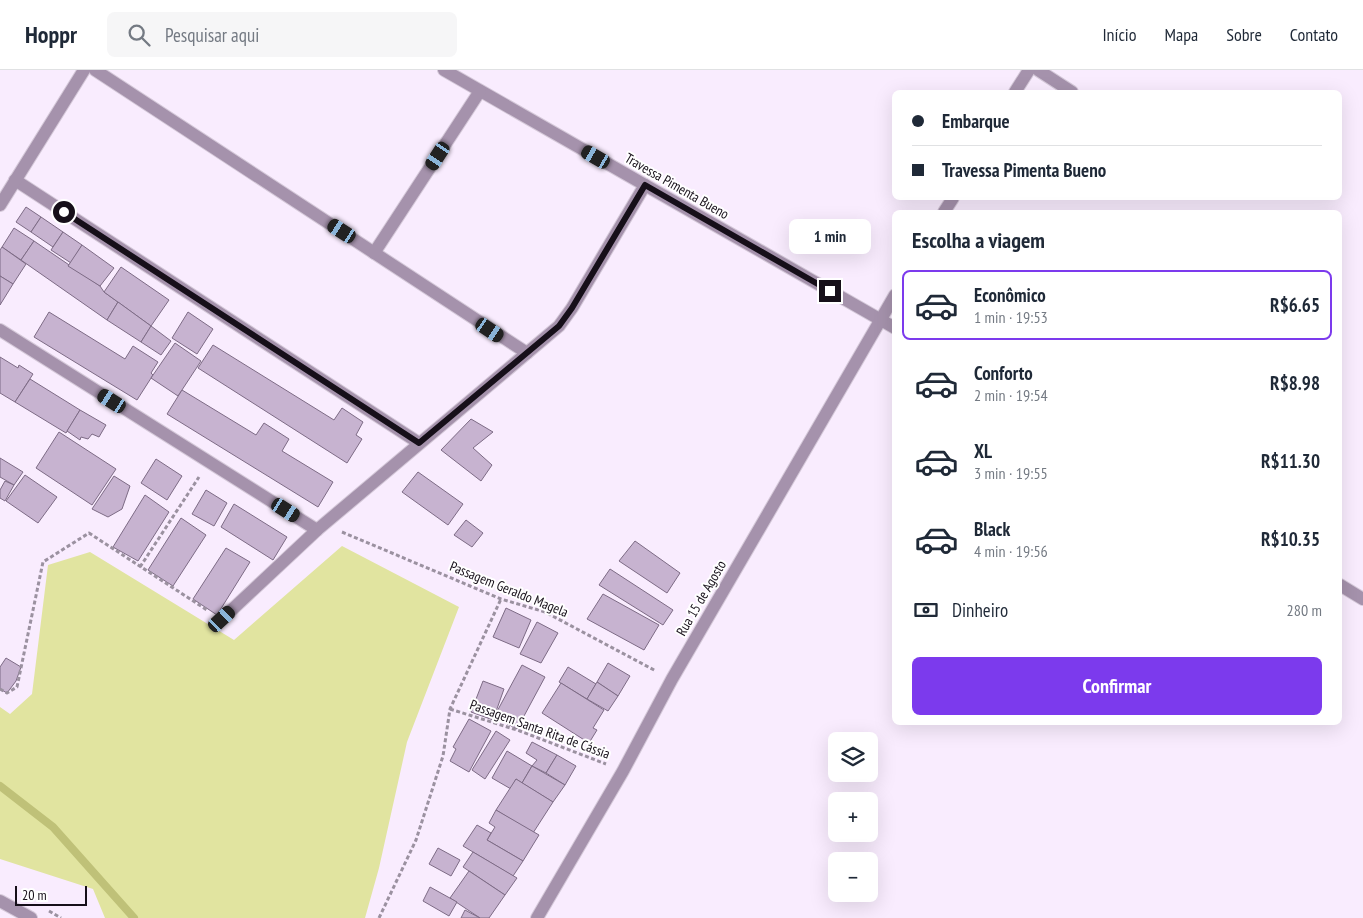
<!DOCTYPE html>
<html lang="pt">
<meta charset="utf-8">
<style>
:root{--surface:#fff;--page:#f6f6f7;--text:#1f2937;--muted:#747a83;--line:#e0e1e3;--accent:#7c3aed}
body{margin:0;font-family:"PT Sans Narrow",sans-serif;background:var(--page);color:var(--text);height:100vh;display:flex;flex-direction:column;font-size:19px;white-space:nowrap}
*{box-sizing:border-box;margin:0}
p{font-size:16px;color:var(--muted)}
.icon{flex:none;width:28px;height:28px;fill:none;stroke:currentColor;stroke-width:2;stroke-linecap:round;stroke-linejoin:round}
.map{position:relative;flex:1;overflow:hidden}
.details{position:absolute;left:892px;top:140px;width:450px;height:515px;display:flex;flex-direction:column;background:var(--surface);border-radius:8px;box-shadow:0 5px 20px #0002}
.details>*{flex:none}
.top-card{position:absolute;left:892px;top:20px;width:450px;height:110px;border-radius:8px;box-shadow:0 5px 20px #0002;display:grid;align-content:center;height:110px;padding:0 20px;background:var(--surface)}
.tools{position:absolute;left:828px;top:662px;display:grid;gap:10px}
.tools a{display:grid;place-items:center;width:50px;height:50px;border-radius:8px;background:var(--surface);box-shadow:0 5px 20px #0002;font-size:25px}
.scale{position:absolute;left:15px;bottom:12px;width:72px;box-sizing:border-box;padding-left:5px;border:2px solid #160f19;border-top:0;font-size:14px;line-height:18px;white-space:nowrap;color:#160f19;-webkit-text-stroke:4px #fff;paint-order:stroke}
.end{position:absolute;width:22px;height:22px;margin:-11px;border:6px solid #160f19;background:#fff;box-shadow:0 0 0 2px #fff}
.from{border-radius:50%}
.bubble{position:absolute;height:35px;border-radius:8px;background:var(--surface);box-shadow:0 5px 20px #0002;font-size:16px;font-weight:700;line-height:35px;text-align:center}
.car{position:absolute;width:15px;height:30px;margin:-15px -8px;border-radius:6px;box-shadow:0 0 4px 1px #0007;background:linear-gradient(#222 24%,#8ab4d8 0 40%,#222 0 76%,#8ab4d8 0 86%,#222 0)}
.top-card b{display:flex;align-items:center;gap:18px;height:48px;font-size:19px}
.top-card b+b{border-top:1px solid var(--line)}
.top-card i{width:12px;height:12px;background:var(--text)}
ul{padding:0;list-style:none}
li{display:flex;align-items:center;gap:15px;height:70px;margin:0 10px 8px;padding:0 10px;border:2px solid transparent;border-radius:8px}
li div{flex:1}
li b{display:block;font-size:19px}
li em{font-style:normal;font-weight:700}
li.active{border-color:var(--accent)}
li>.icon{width:45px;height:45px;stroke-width:1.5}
h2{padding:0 20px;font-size:22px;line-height:60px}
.pay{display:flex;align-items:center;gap:12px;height:55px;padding:0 20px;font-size:19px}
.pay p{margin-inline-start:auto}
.cta{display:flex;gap:10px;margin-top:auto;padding:10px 20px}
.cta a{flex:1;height:58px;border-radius:8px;background:var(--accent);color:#fff;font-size:20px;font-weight:700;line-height:58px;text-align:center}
header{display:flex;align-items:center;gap:30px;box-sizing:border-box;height:70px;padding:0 25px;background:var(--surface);border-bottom:1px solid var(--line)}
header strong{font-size:24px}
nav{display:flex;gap:28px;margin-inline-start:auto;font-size:18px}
.search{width:350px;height:45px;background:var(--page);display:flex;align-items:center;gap:12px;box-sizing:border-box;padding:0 18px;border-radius:8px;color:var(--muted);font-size:19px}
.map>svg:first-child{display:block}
.green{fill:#e1e4a0}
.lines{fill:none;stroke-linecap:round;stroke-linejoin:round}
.stream{stroke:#bfc178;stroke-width:8}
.building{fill:#c7b3d0;stroke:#7d6b85}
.minor-casing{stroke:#d5c9d9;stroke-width:14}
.tertiary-casing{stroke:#d5c9d9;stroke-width:14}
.path{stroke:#9b91a0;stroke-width:3;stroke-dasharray:4 2.5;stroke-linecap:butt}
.minor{stroke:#a592ac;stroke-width:12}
.tertiary{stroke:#a592ac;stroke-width:12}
.route{stroke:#160f19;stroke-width:6}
.labels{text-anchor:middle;stroke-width:4;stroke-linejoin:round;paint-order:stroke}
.street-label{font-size:14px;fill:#160f19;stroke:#fff}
</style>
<header>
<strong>Hoppr</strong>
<div class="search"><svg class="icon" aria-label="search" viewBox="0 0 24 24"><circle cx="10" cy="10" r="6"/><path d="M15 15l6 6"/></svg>Pesquisar aqui</div>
<nav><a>Início</a><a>Mapa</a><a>Sobre</a><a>Contato</a></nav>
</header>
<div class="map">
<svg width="1363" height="848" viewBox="0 0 1363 848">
<rect width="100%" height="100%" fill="#f9ecfe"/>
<path class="green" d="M342,476l117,61 -52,135 -28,126 -14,50h-260l-12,-29 -93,-30v-152l10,7 22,-20 16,-129 42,-13 144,88z"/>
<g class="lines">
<path class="stream" d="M0,716l53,41 81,91"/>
</g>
<g class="building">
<path d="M26,137l15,10 -10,15 -15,-10z"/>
<path d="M41,147l22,15 -10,15 -22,-15z"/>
<path d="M14,158l20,13 -13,19 -19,-13z"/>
<path d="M63,162l19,13 -11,18 -20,-13z"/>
<path d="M34,171l66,45 4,6 14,10 -11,18 -86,-60z"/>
<path d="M82,175l32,23 -14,18 -32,-20z"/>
<path d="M2,177l24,17 -13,20 -13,-8v-26z"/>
<path d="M121,197l48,33 -18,26 -47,-34z"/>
<path d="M0,206l13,8 -13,21z"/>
<path d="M118,232l33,24 -10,16 -34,-22z"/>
<path d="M49,242l76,47 8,-13 25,16 -7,11 2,2 -16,25 -103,-63z"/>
<path d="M188,242l25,17 -16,25 -25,-16z"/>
<path d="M151,256l20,15 -10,14 -20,-13z"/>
<path d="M175,273l26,18 -23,35 -27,-18z"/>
<path d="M213,275l121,75 8,-12 21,14 -7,13 6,4 -15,24 -149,-95z"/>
<path d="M0,287l18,11 1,-3 14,9 -18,28 -15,-9z"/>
<path d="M30,309l50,31 -14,23 -51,-31z"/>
<path d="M182,320l74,45 8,-12 25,16 -7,12 51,31 -15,25 -151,-93z"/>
<path d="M80,340l26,15 -7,12 -7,-3 -4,5 -7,-2 -1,3 -13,-9z"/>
<path d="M471,349l22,13 -20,16 19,17 -11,16 -40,-31z"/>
<path d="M59,362l57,37 -24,36 -56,-37z"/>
<path d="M0,388l23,14 -9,13 -14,-8z"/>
<path d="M156,389l26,17 -15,24 -26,-17z"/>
<path d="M418,402l45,32 -15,21 -46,-33z"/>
<path d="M25,405l32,22 -19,26 -32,-22z"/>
<path d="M114,406l16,10 -8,23 -14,8 -16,-8z"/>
<path d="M5,411l9,4 -9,16 -5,-3v-8z"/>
<path d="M206,420l21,13 -13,23 -22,-12z"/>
<path d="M145,425l24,17 -31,49 -25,-14z"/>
<path d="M234,434l53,33 -14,23 -52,-33z"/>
<path d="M181,448l25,17 -33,51 -25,-16z"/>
<path d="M466,450l17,13 -11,14 -18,-12z"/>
<path d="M635,471l45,32 -13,20 -48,-32z"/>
<path d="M226,478l24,14 -33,53 -24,-16z"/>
<path d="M610,499l63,41 -10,15 -64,-40z"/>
<path d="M603,524l56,31 -15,25 -57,-31z"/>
<path d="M506,538l25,12 -12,28 -26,-11z"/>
<path d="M537,552l21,11 -17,30 -21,-9z"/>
<path d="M6,588l15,9 -5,14 -9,12 -7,-4v-22z"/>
<path d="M608,593l22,13 -12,20 -21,-14z"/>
<path d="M522,595l23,12 -28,52 -23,-12z"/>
<path d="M568,597l28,17 -9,15 -28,-17z"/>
<path d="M483,611l21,8 -11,31 -22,-8z"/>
<path d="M597,612l21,14 -10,15 -21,-12z"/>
<path d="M561,613l43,27 -11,18 4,2 -8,13 -47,-30z"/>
<path d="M469,649l22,12 -22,41 -19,-11 6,-12 -3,-2z"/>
<path d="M496,661l14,9 -25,39 -13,-9z"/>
<path d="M532,672l25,13 -11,18 -14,-7 5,-6 -11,-7z"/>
<path d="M507,681l25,15 -10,17 -6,-4 -5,10 -19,-11z"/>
<path d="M557,685l19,11 -11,19 -19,-12z"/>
<path d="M532,696l33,19 -12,17 -31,-19z"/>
<path d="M516,709l37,23 -20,31 -37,-23z"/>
<path d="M496,740l43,25 -16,26 -36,-21 8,-13 -6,-4z"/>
<path d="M477,755l14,8 -4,7 36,21 -10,15 -50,-30z"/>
<path d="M438,778l22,12 -9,16 -22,-12z"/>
<path d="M473,782l44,26 -12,17 -42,-28z"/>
<path d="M469,801l36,24 -16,23h-9l-30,-20z"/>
<path d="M430,817l27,15 -8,14 -26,-15z"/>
<path d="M465,840l15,8h-19z"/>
</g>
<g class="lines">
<g class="minor-casing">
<g id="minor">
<path d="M95,0l432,283"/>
<path d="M444,0l451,258"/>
<path d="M1038,0l34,22"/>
<path d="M15,110l404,263"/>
<path d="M0,135l84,-135"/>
<path d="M374,183l106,-162"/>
<path d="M0,260l317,200"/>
<path d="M1340,515l23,14"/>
<path d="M222,549l95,-89 242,-204 13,-18 73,-123"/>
<path d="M0,831l31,17"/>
</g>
</g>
<g class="tertiary-casing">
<g id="tertiary">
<path d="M1015,22l14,-22"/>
<path d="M944,142l9,-14"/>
<path d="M537,848l86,-147 49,-92 223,-384"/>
</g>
</g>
<g class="path">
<path d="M342,462l159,67 44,13 111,59"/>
<path d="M140,497l59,-90"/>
<path d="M0,619l7,4 10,-6 26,-125 46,-29 118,77"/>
<path d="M450,639l70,22 86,33"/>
<path d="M49,841l12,7"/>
<path d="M379,848l37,-78 27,-84 7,-47 51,-110"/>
</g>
<use href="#minor" class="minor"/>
<use href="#tertiary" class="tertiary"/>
</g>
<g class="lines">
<path class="route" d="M64,142l355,231 140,-117 13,-18 73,-123 185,106"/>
</g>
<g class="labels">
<g class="street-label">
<text transform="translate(677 116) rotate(30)" y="5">Travessa Pimenta Bueno</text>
<text transform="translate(509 519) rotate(22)" y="5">Passagem Geraldo Magela</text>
<text transform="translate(701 528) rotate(-60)" y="5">Rua 15 de Agosto</text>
<text transform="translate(540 659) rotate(20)" y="5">Passagem Santa Rita de Cássia</text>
</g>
</g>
</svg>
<div class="tools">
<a><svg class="icon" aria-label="layers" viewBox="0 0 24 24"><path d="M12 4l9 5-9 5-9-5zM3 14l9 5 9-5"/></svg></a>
<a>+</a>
<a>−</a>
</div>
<div class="scale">20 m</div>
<i class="end from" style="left:64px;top:142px"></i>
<i class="end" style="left:830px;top:221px"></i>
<div class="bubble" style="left:789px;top:149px;width:82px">1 min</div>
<i class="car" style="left:438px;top:86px;rotate:213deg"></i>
<i class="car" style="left:596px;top:87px;rotate:300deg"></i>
<i class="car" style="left:342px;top:161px;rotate:303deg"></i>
<i class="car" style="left:490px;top:260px;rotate:124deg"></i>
<i class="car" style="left:112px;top:331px;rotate:302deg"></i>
<i class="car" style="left:286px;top:440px;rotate:122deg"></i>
<i class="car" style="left:222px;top:549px;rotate:47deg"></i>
<div class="top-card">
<b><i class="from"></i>Embarque</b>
<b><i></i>Travessa Pimenta Bueno</b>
</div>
<section class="details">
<h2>Escolha a viagem</h2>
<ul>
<li class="active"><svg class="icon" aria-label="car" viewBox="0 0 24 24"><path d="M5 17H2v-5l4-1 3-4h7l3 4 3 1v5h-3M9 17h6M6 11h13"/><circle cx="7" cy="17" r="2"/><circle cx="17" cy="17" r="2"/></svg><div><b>Econômico</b><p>1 min · 19:53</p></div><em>R$6.65</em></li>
<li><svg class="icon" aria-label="car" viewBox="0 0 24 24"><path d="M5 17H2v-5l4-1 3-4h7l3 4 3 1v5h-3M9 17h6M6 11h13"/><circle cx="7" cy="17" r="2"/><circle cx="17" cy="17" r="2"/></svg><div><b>Conforto</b><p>2 min · 19:54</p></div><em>R$8.98</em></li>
<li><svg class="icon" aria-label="car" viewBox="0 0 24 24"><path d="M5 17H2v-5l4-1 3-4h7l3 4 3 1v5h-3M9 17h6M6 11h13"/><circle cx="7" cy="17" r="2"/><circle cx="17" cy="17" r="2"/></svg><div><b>XL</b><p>3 min · 19:55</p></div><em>R$11.30</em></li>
<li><svg class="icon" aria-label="car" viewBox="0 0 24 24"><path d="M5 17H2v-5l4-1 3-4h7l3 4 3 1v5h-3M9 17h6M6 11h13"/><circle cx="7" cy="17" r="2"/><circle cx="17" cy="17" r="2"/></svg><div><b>Black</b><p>4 min · 19:56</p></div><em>R$10.35</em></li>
</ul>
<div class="pay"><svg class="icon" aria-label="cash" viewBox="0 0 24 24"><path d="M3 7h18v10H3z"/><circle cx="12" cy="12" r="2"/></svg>Dinheiro<p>280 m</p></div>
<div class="cta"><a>Confirmar</a></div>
</section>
</div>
